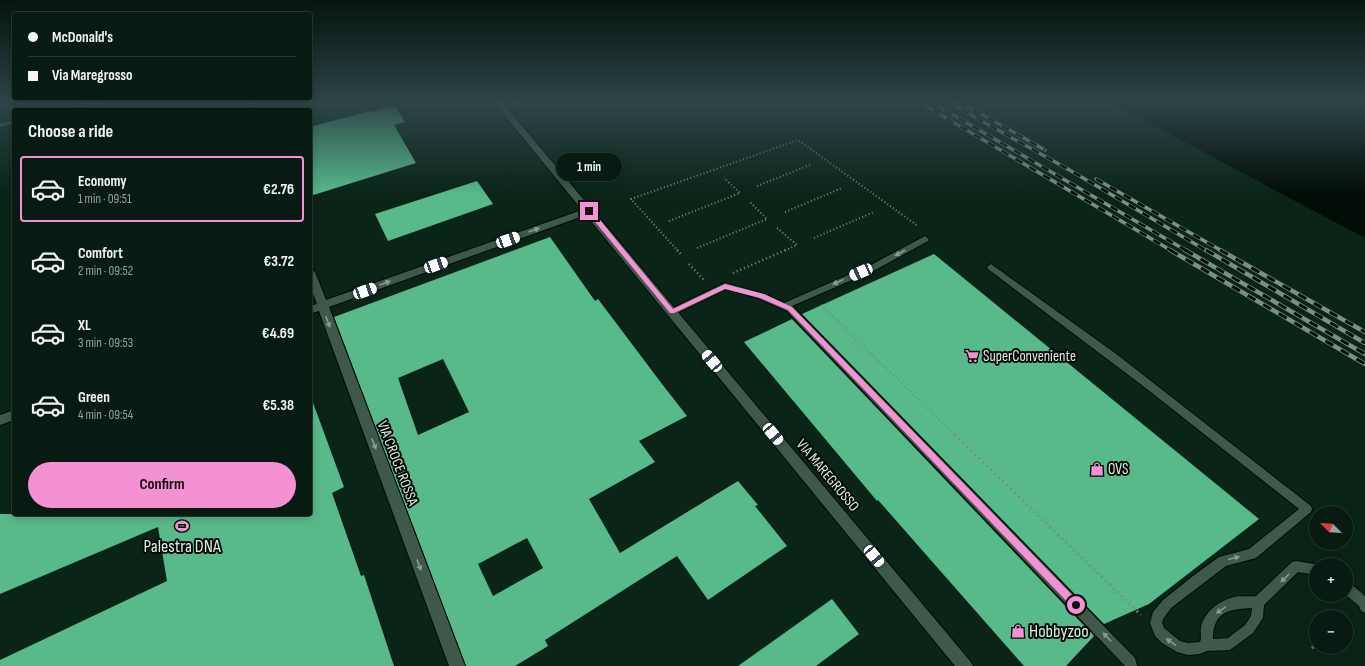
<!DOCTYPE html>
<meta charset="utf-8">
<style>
:root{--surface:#081b12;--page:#162820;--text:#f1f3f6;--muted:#98a19f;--line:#293932;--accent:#f491d3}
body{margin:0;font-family:"Sofia Sans Condensed",sans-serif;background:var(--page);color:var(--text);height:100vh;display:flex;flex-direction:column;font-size:15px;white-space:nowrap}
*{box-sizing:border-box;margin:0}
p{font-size:13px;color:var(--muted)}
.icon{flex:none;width:22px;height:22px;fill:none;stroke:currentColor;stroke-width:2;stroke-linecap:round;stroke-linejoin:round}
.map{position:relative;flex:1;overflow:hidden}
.details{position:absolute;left:12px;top:108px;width:300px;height:408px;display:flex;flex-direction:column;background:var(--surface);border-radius:4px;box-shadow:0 2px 10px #0003,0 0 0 1px var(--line)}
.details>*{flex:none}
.top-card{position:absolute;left:12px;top:12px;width:300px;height:88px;border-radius:4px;box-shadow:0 2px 10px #0003,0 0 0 1px var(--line);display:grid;align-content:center;height:88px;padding:0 16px;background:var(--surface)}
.needle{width:26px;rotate:294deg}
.controls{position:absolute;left:1309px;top:506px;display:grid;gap:8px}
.controls a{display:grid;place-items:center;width:44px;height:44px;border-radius:50%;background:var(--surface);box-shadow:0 2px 10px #0003,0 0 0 1px var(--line);font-size:20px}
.end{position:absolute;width:18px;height:18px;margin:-9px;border:5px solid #f491d3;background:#111;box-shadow:0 0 0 2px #111}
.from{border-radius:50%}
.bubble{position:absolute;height:28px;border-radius:14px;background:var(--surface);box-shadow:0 2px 10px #0003,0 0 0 1px var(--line);font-size:13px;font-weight:700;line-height:28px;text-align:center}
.car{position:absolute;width:12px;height:24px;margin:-12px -6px;border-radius:5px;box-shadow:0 0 3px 1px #0007;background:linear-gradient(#fff 24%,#345 0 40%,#fff 0 76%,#345 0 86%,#fff 0)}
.top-card b{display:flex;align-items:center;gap:14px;height:38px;font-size:15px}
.top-card b+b{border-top:1px solid var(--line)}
.top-card i{width:10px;height:10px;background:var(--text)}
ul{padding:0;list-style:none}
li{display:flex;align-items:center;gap:12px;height:66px;margin:0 8px 6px;padding:0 8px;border:2px solid transparent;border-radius:4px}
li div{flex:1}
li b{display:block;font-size:15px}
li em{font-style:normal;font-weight:700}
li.on{border-color:var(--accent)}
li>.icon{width:36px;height:36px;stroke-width:1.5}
h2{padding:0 16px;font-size:18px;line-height:48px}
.cta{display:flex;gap:8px;margin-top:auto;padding:8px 16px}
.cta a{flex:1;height:46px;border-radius:24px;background:var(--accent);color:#111;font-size:16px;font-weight:700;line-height:46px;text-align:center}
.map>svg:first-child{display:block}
.water{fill:#020c06}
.building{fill:#58b98b;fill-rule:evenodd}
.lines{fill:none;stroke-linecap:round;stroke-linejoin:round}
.service-casing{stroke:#000d04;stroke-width:2}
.minor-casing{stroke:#000d04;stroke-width:2}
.path-far2{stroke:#788c82;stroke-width:2;stroke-dasharray:1 2.5;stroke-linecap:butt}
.path-far1{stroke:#788c82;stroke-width:2.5;stroke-dasharray:1 3;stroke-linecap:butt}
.path{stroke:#788c82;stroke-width:3;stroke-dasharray:1.5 4;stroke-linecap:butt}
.service{fill:#3e594b;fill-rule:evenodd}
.minor{fill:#3e594b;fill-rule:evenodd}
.rail-far1-casing{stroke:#7b8f86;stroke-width:3.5}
.rail-casing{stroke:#7b8f86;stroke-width:4.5}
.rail-far1{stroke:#030a06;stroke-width:2.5;stroke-dasharray:8;stroke-linecap:butt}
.rail{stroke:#030a06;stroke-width:3;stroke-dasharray:9;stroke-linecap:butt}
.oneway{fill:#869c90}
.route{fill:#f491d3}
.labels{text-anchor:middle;stroke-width:4;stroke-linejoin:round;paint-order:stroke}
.poi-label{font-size:15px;fill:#deede5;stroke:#030a06;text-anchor:start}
.street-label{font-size:15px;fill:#deede5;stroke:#030a06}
.near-poi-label{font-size:18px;fill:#deede5;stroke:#030a06}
</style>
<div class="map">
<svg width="1365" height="666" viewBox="0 0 1365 666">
<rect width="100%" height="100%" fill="#0a2418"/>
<path class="water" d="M1112,102h253v136l-244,-130z"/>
<g class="building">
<path d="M395,106l10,16 -11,3 22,38 -106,33v-69l60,-16 1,1z"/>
<path d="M477,181l16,23 -105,37 -13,-27z"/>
<path d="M550,237l45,64 3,-2 64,85 25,32 -48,25 16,21 -66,37 31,54 118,-72 20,24 -3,1 32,40 -79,54 -31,-44 -132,84 3,6 -33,20h-49l-132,-349zM443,359l26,53 -51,23 -20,-57zM527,538l16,30 -50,28 -15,-32z"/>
<path d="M934,254l325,265 -110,85 -45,20 -302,-310z"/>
<path d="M792,319l302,317 -28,30h-42l-146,-166 -1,1 -133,-159z"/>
<path d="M310,400h2l32,87 -12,6 29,83 3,-1 30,91h-394v-6l167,-79 -9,-54 -158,67v-80h310z"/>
<path d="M832,599l27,35 -43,32h-78z"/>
</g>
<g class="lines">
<g class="service-casing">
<g id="service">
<path d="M513,102h10l-22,7 -3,-2z"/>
<path d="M925,236l4,3 -1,2 -51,28 -85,37 343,352 2,8h-12l-338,-355 -29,-13 -32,-9 -51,25 -3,1 -4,-3 1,-2 56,-27 39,11 20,9 87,-38z"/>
<path d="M991,264l124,89 196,153 1,3 -1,3 -55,46 -30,8 -55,42 -8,11 -1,4 2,5 16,13 8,2 12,-1c2,-4 0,-10 1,-15 3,-14 16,-25 30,-29 7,-3 17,-1 25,-2l36,-34 4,-1 24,4h-4v10l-18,-3 -34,33 -1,13 -10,15 -23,17 -23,1 -7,3 -12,1 -11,-3 -15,-9 -7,-7 -5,-13 3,-11 10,-12 30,-24 26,-19 30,-8 50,-40 -152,-120 -159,-120 -1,-2zM1252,608l-1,8 -6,9 -17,13 -15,1c0,-27 16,-30 39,-31z"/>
<path d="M1346,581l4,2 15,13v17l-4,-2 -2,-5 -13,-11z"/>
</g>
</g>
<g class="minor-casing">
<g id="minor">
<path d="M88,102h14l-1,2 -27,6h-14l1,-2z"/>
<path d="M246,102h8l3,8h-8z"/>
<path d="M494,102h8l468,559 3,5h-18l-369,-451 -257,92 136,359h-16l-130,-355 -9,3v-8l7,-2 -7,-18v-18l5,4 11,28 256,-90z"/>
<path d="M14,120v4l-14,3v-4z"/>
<path d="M14,410v10l-14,5v-10z"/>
</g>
</g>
<g class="path-far2">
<path d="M757,186l53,-21"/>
<path d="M785,212l57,-24"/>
<path d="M669,221l71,-28 -16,-15"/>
<path d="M777,228l20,17 -13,6"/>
<path d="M814,238l60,-26"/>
<path d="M697,248l70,-29 -18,-18"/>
<path d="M678,251l-47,-52 167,-59 120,86"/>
</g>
<g class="path-far1">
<path d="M677,250l4,4"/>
<path d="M689,264l16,17"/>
<path d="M733,273l53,-23"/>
<path d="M821,305l135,131"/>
</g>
<g class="path">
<path d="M955,435l186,180"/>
<path d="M1312,648l4,-3"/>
</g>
<use href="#service" class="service"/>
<use href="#minor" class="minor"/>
<g class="rail-far1-casing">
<g id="rail-far1">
<path d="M919,102l253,149"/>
<path d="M931,102l256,149"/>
<path d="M948,102l125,70 134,79"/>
<path d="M960,102l85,48"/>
<path d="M1096,179l126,72"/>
</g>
</g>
<g class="rail-casing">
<g id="rail">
<path d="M1170,250l195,114"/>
<path d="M1185,250l180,104"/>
<path d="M1206,250l159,93"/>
<path d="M1220,250l145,82"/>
</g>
</g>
<use href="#rail-far1" class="rail-far1"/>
<use href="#rail" class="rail"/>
</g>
<defs><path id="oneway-solid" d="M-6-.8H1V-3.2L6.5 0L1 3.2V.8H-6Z"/></defs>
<g class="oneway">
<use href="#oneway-solid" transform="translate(534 230) rotate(-20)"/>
<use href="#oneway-solid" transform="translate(900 253) rotate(152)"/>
<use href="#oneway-solid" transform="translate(838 282) rotate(156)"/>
<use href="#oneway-solid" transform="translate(385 283) rotate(-20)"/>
<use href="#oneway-solid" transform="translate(328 322) rotate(69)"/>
<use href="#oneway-solid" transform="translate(374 444) rotate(69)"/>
<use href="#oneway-solid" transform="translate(1234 558) rotate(-14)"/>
<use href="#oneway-solid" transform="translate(419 565) rotate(69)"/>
<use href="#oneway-solid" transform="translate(1285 578) rotate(135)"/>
<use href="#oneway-solid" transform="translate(1221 610) rotate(145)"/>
<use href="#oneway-solid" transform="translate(1107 637) rotate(-134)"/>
<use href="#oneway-solid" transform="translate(1171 642) rotate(-146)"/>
</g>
<linearGradient id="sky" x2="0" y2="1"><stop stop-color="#06140d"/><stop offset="0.52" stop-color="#2d4548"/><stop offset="1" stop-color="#2d4548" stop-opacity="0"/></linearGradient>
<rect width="1365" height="195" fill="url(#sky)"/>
<path class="route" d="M587,209h4l82,100 52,-25 39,10 28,13 287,295 1,3 -1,3 -3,1 -3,-1 -285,-298 -28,-12 -35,-9 -51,24h-4l-83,-101z"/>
<defs>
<g id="supermarket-bare" transform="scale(1.08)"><path d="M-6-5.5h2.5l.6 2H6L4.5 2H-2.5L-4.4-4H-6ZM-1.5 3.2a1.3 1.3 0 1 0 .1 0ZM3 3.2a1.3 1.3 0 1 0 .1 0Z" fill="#f491d3" stroke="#030a06" stroke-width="2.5" paint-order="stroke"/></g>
<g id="shop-bare" transform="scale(1.08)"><path d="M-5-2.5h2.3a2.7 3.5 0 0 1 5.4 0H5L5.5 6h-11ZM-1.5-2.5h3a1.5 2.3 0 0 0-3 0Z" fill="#f491d3" stroke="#030a06" stroke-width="2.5" paint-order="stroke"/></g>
<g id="stadium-bare" transform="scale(1.08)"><path d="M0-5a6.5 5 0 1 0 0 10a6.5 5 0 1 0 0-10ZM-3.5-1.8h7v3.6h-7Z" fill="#f491d3" stroke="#030a06" stroke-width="2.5" paint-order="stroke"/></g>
</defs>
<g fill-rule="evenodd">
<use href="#supermarket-bare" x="972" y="356"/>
<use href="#shop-bare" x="1097" y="469"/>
<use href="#stadium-bare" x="182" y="526"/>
<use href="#shop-bare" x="1018" y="631"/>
</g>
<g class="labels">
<g class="poi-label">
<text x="983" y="361">SuperConveniente</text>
<text x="1108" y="474">OVS</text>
</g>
<g class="street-label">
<text transform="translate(398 463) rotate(69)" y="5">VIA CROCE ROSSA</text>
<text transform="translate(828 475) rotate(50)" y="5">VIA MAREGROSSO</text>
</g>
<g class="near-poi-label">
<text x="182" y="552">Palestra DNA</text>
<text x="1029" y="637" text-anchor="start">Hobbyzoo</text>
</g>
</g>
</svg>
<div class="controls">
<a><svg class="needle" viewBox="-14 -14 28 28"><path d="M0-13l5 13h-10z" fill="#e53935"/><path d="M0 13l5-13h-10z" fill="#98a19f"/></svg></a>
<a>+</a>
<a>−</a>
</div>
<i class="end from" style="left:1076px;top:605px"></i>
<i class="end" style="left:589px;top:211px"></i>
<div class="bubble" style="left:556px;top:153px;width:66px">1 min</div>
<i class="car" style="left:508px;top:240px;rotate:70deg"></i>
<i class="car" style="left:436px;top:265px;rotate:70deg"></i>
<i class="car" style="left:861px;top:272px;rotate:246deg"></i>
<i class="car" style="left:365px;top:291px;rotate:70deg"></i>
<i class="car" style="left:712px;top:361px;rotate:320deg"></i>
<i class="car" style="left:773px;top:434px;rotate:140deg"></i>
<i class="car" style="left:874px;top:556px;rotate:140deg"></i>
<div class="top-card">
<b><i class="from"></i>McDonald's</b>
<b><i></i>Via Maregrosso</b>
</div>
<section class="details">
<h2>Choose a ride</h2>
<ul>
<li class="on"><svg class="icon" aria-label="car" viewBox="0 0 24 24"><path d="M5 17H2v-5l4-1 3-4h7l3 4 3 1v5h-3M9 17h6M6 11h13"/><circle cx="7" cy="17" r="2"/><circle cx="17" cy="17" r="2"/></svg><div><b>Economy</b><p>1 min · 09:51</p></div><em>€2.76</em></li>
<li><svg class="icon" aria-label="car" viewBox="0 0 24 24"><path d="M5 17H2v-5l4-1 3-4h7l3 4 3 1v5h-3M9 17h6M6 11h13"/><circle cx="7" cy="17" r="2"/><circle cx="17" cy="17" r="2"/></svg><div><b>Comfort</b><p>2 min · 09:52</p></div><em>€3.72</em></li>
<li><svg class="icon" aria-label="car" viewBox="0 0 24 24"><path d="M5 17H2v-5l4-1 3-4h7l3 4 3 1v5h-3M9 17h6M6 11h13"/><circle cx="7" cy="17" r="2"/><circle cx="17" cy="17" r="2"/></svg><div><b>XL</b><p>3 min · 09:53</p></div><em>€4.69</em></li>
<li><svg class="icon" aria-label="car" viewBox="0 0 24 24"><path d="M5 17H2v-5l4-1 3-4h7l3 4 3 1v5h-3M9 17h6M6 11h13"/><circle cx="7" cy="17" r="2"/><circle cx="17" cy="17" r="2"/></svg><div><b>Green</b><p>4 min · 09:54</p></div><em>€5.38</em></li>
</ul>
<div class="cta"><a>Confirm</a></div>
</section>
</div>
